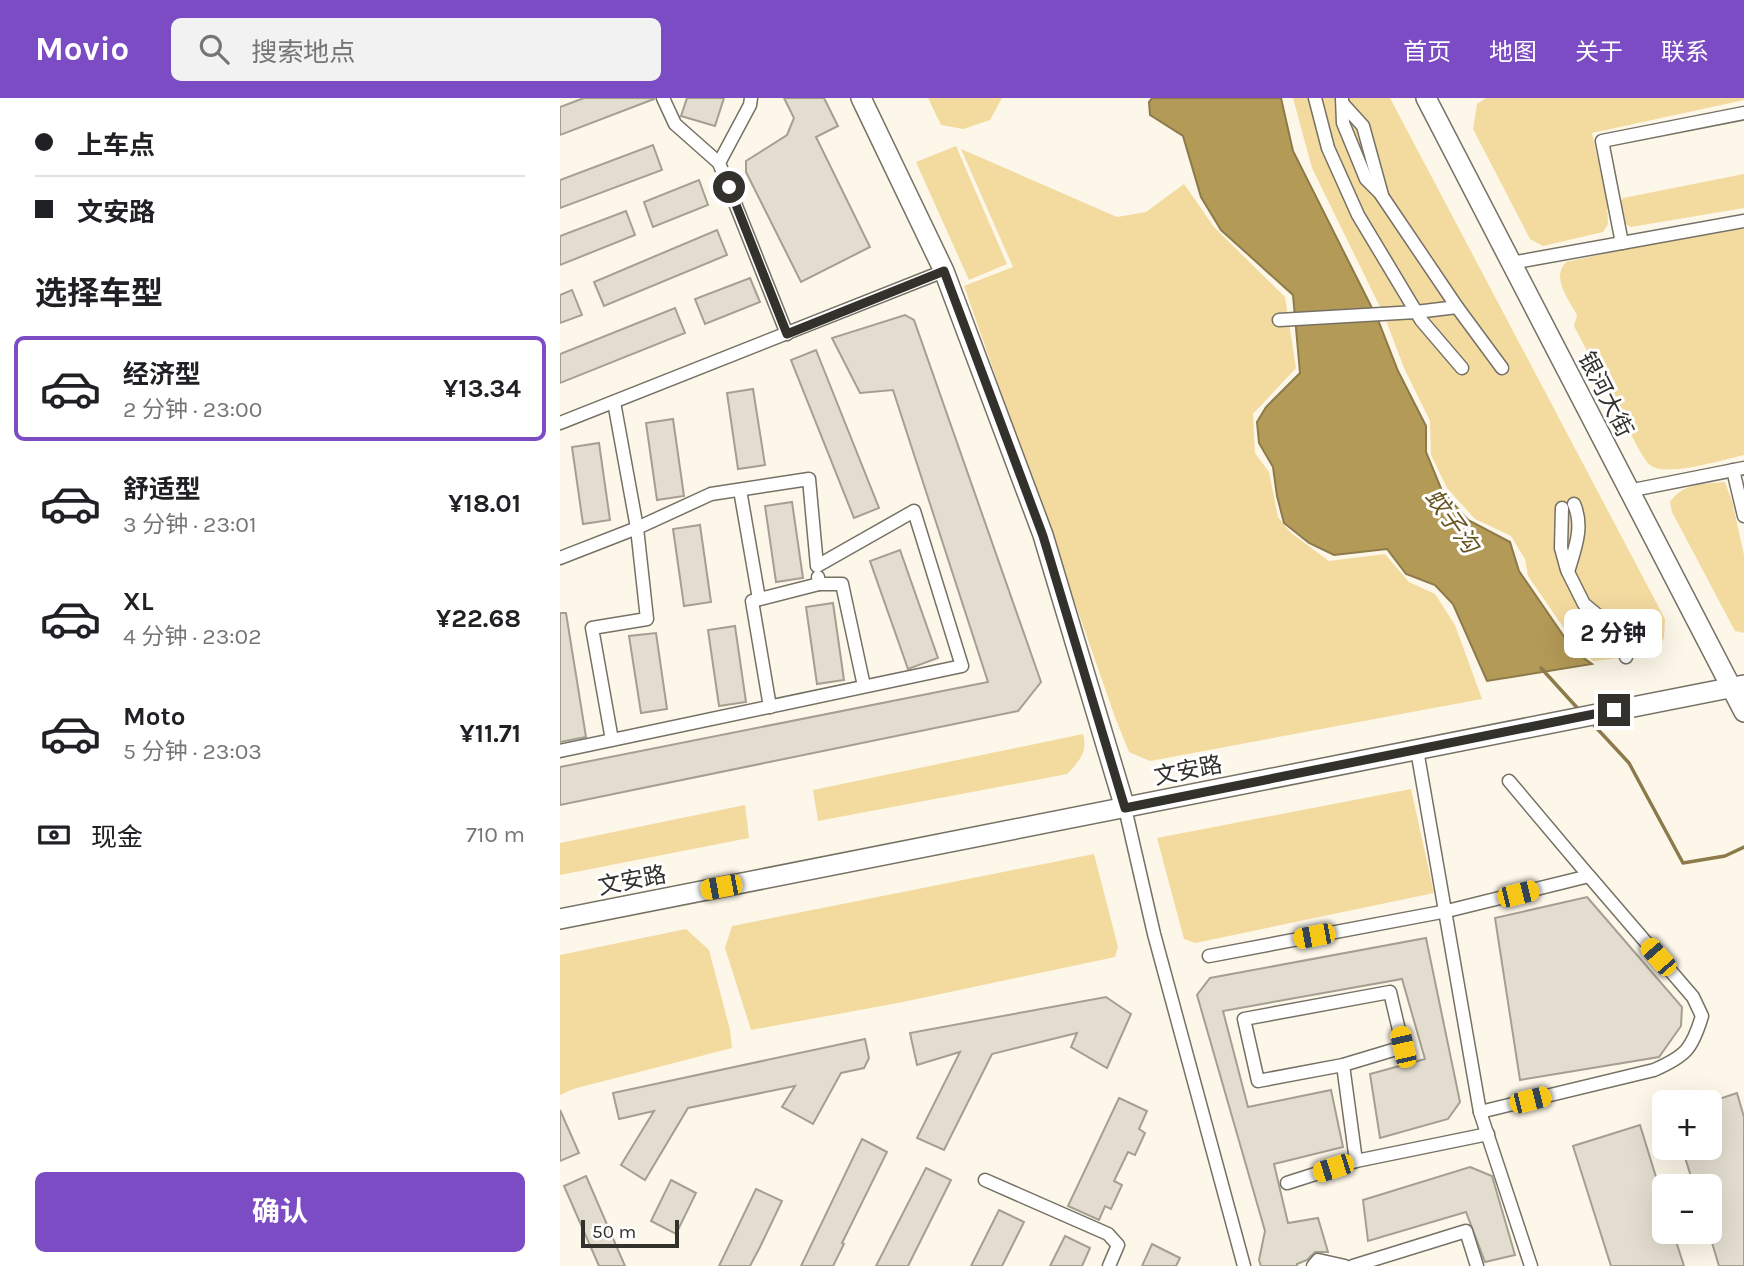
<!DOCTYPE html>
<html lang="zh">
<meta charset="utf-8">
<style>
:root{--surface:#fff;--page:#f2f2f2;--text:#202124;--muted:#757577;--line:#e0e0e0;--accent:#7c4cc4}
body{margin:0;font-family:Karla,"Noto Sans SC",sans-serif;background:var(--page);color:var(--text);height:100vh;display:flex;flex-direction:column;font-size:26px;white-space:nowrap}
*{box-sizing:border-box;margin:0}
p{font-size:23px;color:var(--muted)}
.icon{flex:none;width:38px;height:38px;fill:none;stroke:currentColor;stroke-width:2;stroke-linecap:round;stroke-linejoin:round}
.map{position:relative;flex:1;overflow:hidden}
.side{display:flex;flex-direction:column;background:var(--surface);width:560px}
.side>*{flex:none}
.guide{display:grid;align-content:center;height:154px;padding:0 35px;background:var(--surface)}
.fabs{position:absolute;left:1092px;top:992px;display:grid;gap:14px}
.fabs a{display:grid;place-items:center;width:70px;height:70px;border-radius:10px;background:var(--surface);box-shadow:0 7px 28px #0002;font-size:35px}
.scale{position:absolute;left:21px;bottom:18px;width:98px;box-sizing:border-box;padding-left:7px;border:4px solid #33312c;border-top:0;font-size:19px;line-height:24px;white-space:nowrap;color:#33312c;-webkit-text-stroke:5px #fff;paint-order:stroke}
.end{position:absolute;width:32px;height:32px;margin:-16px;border:9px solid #33312c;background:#fff;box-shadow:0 0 0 4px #fff}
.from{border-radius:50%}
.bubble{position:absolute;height:49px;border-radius:10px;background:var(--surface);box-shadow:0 7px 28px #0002;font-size:23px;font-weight:700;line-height:49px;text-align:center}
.car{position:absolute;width:21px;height:42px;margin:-21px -10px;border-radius:9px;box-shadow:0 0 5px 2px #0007;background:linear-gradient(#f5c518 24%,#345 0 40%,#f5c518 0 76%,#345 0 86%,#f5c518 0)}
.guide b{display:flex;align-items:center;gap:24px;height:66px;font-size:26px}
.guide b+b{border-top:2px solid var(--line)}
.guide i{width:18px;height:18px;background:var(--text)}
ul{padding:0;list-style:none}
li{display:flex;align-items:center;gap:21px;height:105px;margin:0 14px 10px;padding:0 21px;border:4px solid transparent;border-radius:10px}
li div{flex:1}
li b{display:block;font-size:26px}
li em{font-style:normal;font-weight:700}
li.on{border-color:var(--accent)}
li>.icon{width:63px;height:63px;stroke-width:1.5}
h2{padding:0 35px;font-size:32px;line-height:84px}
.pay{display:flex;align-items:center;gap:18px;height:77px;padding:0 35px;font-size:26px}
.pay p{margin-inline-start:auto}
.button{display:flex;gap:14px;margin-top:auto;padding:14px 35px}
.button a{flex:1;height:80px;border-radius:10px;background:var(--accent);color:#fff;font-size:28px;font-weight:700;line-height:80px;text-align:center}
header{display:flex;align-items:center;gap:42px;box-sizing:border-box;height:98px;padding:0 35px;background:var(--accent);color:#fff}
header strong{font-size:33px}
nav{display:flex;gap:38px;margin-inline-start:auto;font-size:24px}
.search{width:490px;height:63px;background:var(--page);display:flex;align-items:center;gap:18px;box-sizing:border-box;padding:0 24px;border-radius:10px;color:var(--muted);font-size:26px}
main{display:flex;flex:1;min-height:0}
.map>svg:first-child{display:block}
.green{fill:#f3da9f}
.water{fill:#b49a57;stroke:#8d7a4a;stroke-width:2}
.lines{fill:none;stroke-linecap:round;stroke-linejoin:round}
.stream{stroke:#8d7a4a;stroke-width:3.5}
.building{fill:#e3ddcf;stroke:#a59f92;stroke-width:2}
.street-casing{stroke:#767165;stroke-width:15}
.secondary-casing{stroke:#767165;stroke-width:22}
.street{stroke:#fff;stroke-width:12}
.secondary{stroke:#fff;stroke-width:19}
.route{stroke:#33312c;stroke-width:9}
.labels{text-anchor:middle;stroke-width:6;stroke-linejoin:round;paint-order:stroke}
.street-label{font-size:23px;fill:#33312c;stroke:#fff}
.water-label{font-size:24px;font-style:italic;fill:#675421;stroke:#fff}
</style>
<header>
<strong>Movio</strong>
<div class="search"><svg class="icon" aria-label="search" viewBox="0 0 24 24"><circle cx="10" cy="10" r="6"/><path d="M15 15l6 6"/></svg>搜索地点</div>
<nav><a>首页</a><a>地图</a><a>关于</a><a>联系</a></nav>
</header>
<main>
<section class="side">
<div class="guide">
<b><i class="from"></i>上车点</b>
<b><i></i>文安路</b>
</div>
<h2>选择车型</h2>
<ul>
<li class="on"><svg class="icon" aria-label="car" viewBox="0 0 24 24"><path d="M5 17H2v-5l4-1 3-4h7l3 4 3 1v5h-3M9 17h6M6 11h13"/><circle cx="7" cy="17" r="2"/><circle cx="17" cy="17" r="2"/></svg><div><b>经济型</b><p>2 分钟 · 23:00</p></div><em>¥13.34</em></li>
<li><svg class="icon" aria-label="car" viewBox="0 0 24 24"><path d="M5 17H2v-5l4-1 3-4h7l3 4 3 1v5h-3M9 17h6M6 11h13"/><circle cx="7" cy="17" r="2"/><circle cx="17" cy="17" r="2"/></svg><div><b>舒适型</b><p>3 分钟 · 23:01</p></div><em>¥18.01</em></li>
<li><svg class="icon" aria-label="car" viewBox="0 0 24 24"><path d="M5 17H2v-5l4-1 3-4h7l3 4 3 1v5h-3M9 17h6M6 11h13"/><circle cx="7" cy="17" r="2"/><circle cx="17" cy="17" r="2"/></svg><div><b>XL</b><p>4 分钟 · 23:02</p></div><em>¥22.68</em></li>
<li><svg class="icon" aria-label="car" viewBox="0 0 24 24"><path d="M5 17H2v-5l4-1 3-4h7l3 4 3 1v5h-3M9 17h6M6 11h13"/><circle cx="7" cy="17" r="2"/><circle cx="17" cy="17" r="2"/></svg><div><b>Moto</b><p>5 分钟 · 23:03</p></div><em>¥11.71</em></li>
</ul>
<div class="pay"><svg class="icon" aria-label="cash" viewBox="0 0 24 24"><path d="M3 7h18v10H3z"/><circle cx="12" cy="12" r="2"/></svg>现金<p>710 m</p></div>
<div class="button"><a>确认</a></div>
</section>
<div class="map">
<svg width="1184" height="1168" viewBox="0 0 1184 1168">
<rect width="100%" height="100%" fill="#fdf7e9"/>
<g class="green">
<path d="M368,0h74l-12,22 -27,9 -22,-4z"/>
<path d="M733,0h97l275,521 -1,19 -9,16 -62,7 -23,-24 -42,-61 -3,-17 -14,-23 -36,-17 -28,-31 -16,-33 -1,-34 -26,-53 -20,-53 -72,-147z"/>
<path d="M926,0h258v2l-152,33 15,69 1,22 -5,8 -60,14 -13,-7 -57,-110 4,-25z"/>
<path d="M396,48l51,118 -38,16 -53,-118z"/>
<path d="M401,51l156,68 29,-5 38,-28 30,43 71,70 11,71 -43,46 2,39 14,19 9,45 12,15 39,29 56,-7 24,28 26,12 20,31 27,74 -332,62 -21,-9 -14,-35 -151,-431 49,-19z"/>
<path d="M1184,76v34l-113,19 -7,-4 -4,-20 3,-5z"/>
<path d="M1184,126v231c-19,4 -79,23 -94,10 -5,-4 -9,-13 -13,-19l-63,-120 3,-11c-9,-17 -26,-37 -11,-53z"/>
<path d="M1165,384l7,19 12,54v78l-9,-2 -63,-119 -2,-10c13,-19 33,-18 55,-20z"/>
<path d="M523,636c5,18 -4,28 -16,40l-249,47 -5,-31z"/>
<path d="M851,691l23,104 -239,50 -11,-4 -27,-101z"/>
<path d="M185,707l4,33 -189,37v-32z"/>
<path d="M534,756l24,93 -3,10 -212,45 -152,28 -26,-82 7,-22z"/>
<path d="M126,831l23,21 21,80 2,18 -159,41 -13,6v-140z"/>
</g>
<path class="water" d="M592,0h129l12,53 85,169 20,51 28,55v26l16,39 26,29 42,22 9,29 55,80 18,13 -105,17 -34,-77 -18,-19 -29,-11 -19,-25 -53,6 -25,-12 -25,-20 -7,-27 -4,-29 -14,-24 -2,-21 9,-15 34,-34 -7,-78 -72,-65 -20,-33 -18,-61 -33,-21 -1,-13z"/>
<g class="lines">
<g class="stream">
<path d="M981,570l40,44"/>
<path d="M1031,624l38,41 54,100 42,-7 19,-9"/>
</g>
</g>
<g class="building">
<path d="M24,0h70v1l-94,36v-28z"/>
<path d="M127,0h37l-9,28 -34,-10z"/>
<path d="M224,0h40l14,28 -22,11 54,110 -69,35 -55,-110v-11l41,-26 7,-17z"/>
<path d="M93,47l9,25 -102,38v-28z"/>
<path d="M139,82l9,25 -55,22 -9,-25z"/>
<path d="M66,113l9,24 -75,30v-29z"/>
<path d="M157,132l10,25 -123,51 -10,-24z"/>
<path d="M190,180l10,24 -55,22 -10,-25z"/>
<path d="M12,192l10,25 -22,8v-28z"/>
<path d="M115,210l10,25 -125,50v-29z"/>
<path d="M345,217l9,5 127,362 -23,29 -458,94v-38l428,-85 -95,-292 -33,3 -28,-55z"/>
<path d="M256,252l63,158 -25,10 -63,-158z"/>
<path d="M193,291l12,76 -27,4 -11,-76z"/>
<path d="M113,321l11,77 -27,4 -11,-77z"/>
<path d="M39,345l11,77 -27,4 -11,-77z"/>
<path d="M232,404l11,76 -27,4 -11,-76z"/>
<path d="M140,427l11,77 -27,4 -11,-77z"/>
<path d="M340,452l38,108 -30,11 -38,-108z"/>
<path d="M273,505l11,77 -27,4 -11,-77z"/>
<path d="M0,515h6l20,124 -26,5z"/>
<path d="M175,528l11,76 -27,4 -11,-76z"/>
<path d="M96,535l11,76 -26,4 -12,-77z"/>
<path d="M1027,799l95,110 -1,19 -22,31 -139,23 -25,-162z"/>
<path d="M866,840l34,164 -12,17 -68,19 -10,-64 55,-15 -23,-80 -179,32 25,96 83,-17 12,57 -69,17 14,59 30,-5 10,34h-13l-8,8 -10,4v2h-36l-2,-6 6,-29 -68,-236 13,-17z"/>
<path d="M546,899l25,17 -24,54 -36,-21 6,-14 -85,21 -48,96 -27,-12 43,-86 -43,13 -7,-32z"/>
<path d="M305,941l4,19 -5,10 -23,5 -28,51 -31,-17 13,-21 -107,22 -43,72 -24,-15 33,-54 -35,8 -6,-26z"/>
<path d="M1177,995l7,24v149h-25l-9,-30v-50h-16l-12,-38h28v-46z"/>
<path d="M559,1000l28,13 -8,18 6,4 -10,22 -7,-3 -14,29 8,4 -11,24 -6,-3 -6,14 -31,-14z"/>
<path d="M0,1012l19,43 -19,8z"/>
<path d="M1080,1027l24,78v29h9l11,34h-73l-38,-120z"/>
<path d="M302,1041l25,13 -45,91 2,1 -11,22h-32z"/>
<path d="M910,1069l22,9 23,79 -30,7 -19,-50 -98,29 -5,-41z"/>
<path d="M366,1070l25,12 -43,86h-32z"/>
<path d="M26,1078l39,90h-26l-35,-80z"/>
<path d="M111,1082l25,13 -20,41 -25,-13z"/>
<path d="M196,1091l26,12 -22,46 -10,19h-31z"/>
<path d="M439,1112l25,12 -22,44h-31z"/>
<path d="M505,1138l25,12 -8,18h-32z"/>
<path d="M592,1146l28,14 -4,8h-34z"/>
</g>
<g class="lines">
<g class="street-casing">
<g id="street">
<path d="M103,0l12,26 44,39"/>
<path d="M191,0l-1,7 -31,58 68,171"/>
<path d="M755,0l13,50 30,67 63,105 41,48"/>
<path d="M782,0l1,25 23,56 14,14 77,114"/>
<path d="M783,6l20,22 19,69"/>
<path d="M1062,145l-20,-102 142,-28"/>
<path d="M951,165l233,-42"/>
<path d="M719,222l137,-8 41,-5 45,61"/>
<path d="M0,325l384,-152"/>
<path d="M1173,372l11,46"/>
<path d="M180,392l19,109"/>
<path d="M1068,393l116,-23"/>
<path d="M1014,406c10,23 1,44 -6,68l16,32 34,28 8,25"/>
<path d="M1002,410l-1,40 6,22"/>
<path d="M0,460l77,-30 -23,-126"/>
<path d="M258,479l1,7h23l22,102"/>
<path d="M210,609l-18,-106 67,-17"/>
<path d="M857,652l63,362 51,154"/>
<path d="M0,653l52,-11 350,-74 -48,-155 -97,55 -8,-87 -98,15 -74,34 10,91 -55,9 20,112"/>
<path d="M565,710l29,126 90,332"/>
<path d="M649,858l238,-45 142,-35 -80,-95"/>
<path d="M783,967l-85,16 -14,-62 146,-27 13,55 -60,18 13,96 132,-27"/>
<path d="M920,1014l174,-42c32,-14 38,-21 48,-54l-9,-19 -104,-121"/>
<path d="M425,1082l123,54 10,11 -9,21"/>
<path d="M727,1085l69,-22"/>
<path d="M753,1168l5,-6 27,6"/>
<path d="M793,1168l113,-35 11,35"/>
</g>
</g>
<g class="secondary-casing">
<g id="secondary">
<path d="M301,0l83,173 99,264 82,273"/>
<path d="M866,0l318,614"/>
<path d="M0,821l1184,-234"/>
</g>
</g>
<use href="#street" class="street"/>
<use href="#secondary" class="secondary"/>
</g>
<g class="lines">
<path class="route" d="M169,89l58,147 157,-63 99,265 82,272 489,-98"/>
</g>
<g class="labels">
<g class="street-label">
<text transform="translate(1046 296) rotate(63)" y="8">银河大街</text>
<text transform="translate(628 672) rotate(-11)" y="8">文安路</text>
<text transform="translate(72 782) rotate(-11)" y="8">文安路</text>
</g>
<g class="water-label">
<text transform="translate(892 423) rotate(54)" y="8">蚊子沟</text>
</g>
</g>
</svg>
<div class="fabs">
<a>+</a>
<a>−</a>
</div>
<div class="scale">50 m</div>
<i class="end from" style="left:169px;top:89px"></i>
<i class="end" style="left:1054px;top:612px"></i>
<div class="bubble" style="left:1004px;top:511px;width:98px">2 分钟</div>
<i class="car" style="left:161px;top:789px;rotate:259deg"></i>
<i class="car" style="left:958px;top:796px;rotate:76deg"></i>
<i class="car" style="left:754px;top:838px;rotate:259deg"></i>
<i class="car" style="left:1098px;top:859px;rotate:319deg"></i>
<i class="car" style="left:843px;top:949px;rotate:347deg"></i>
<i class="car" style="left:970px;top:1002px;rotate:76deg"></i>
<i class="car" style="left:773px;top:1070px;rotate:252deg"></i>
</div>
</main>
